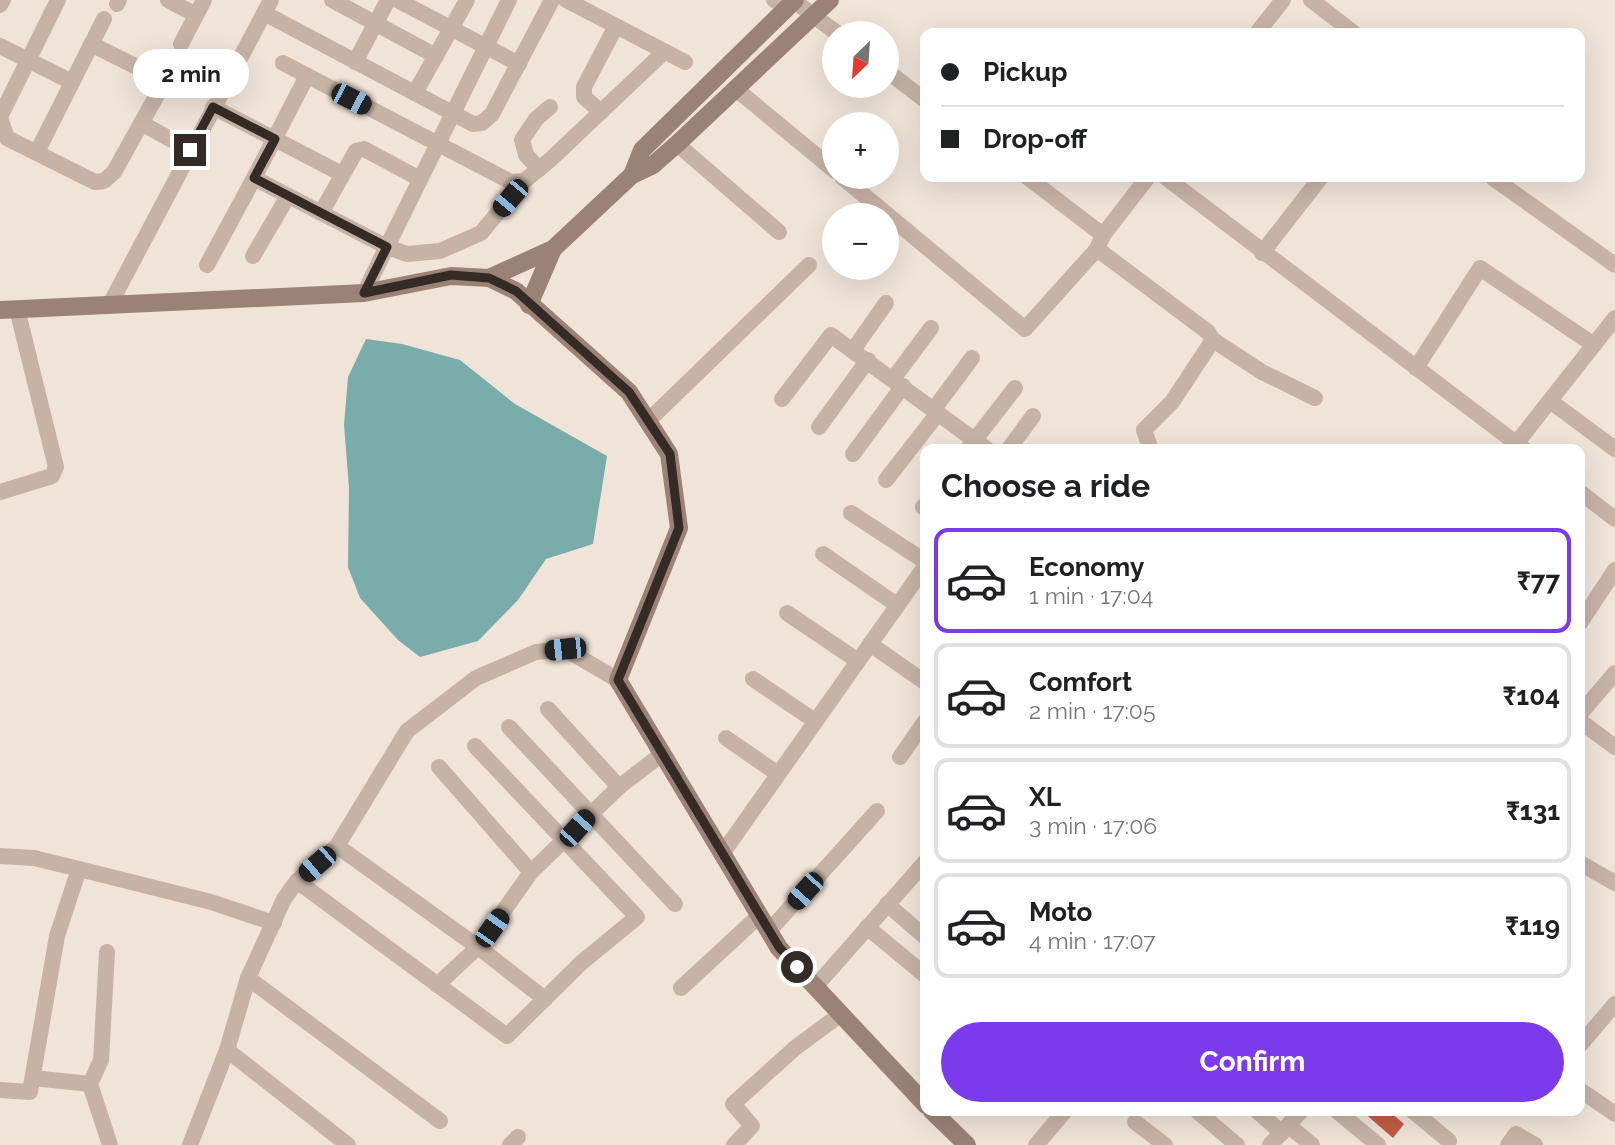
<!DOCTYPE html>
<meta charset="utf-8">
<style>
:root{--surface:#fff;--page:#f2f2f2;--text:#202124;--muted:#757577;--line:#e0e0e0;--accent:#7c3aed}
body{margin:0;font-family:Raleway,sans-serif;background:var(--page);color:var(--text);height:100vh;display:flex;flex-direction:column;font-size:26px;white-space:nowrap}
*{box-sizing:border-box;margin:0}
p{font-size:23px;color:var(--muted)}
.icon{flex:none;width:38px;height:38px;fill:none;stroke:currentColor;stroke-width:2;stroke-linecap:round;stroke-linejoin:round}
.map{position:relative;flex:1;overflow:hidden}
.drawer{position:absolute;left:920px;top:444px;width:665px;height:672px;display:flex;flex-direction:column;background:var(--surface);border-radius:14px;box-shadow:0 7px 28px #0002}
.drawer>*{flex:none}
.banner{position:absolute;left:920px;top:28px;width:665px;height:154px;border-radius:14px;box-shadow:0 7px 28px #0002;display:grid;align-content:center;height:154px;padding:0 21px;background:var(--surface)}
.needle{width:46px;rotate:205deg}
.fabs{position:absolute;left:822px;top:21px;display:grid;gap:14px}
.fabs a{display:grid;place-items:center;width:77px;height:77px;border-radius:50%;background:var(--surface);box-shadow:0 7px 28px #0002;font-size:35px}
.end{position:absolute;width:32px;height:32px;margin:-16px;border:9px solid #342a26;background:#fff;box-shadow:0 0 0 4px #fff}
.from{border-radius:50%}
.bubble{position:absolute;height:49px;border-radius:24px;background:var(--surface);box-shadow:0 7px 28px #0002;font-size:23px;font-weight:700;line-height:49px;text-align:center}
.car{position:absolute;width:21px;height:42px;margin:-21px -10px;border-radius:9px;box-shadow:0 0 5px 2px #0007;background:linear-gradient(#222 24%,#8ab4d8 0 40%,#222 0 76%,#8ab4d8 0 86%,#222 0)}
.banner b{display:flex;align-items:center;gap:24px;height:66px;font-size:26px}
.banner b+b{border-top:2px solid var(--line)}
.banner i{width:18px;height:18px;background:var(--text)}
ul{padding:0;list-style:none}
li{display:flex;align-items:center;gap:21px;height:105px;margin:0 14px 10px;padding:0 7px;border:4px solid var(--line);border-radius:14px}
li div{flex:1}
li b{display:block;font-size:26px}
li em{font-style:normal;font-weight:700}
li.selected{border-color:var(--accent)}
li>.icon{width:63px;height:63px;stroke-width:1.5}
h2{padding:0 21px;font-size:32px;line-height:84px}
.cta{display:flex;gap:14px;margin-top:auto;padding:14px 21px}
.cta a{flex:1;height:80px;border-radius:42px;background:var(--accent);color:#fff;font-size:28px;font-weight:700;line-height:80px;text-align:center}
.map>svg:first-child{display:block}
.water{fill:#79acab}
.building{fill:#c15d46}
.lines{fill:none;stroke-linecap:round;stroke-linejoin:round}
.street{stroke:#c7b3a6;stroke-width:16}
.secondary{stroke:#9b8277;stroke-width:18}
.route{stroke:#342a26;stroke-width:9}
</style>
<div class="map">
<svg width="1615" height="1145" viewBox="0 0 1615 1145">
<rect width="100%" height="100%" fill="#f0e4d9"/>
<path class="water" d="M366,339l36,5 58,16 55,44 92,52 -14,88 -47,15 -28,41 -40,41 -58,16 -22,-17 -38,-42 -12,-31 1,-79 -5,-63 4,-48z"/>
<path class="building" d="M1362,1111h27l15,13 -11,14z"/>
<g class="lines">
<g class="street">
<path d="M168,0l28,15"/>
<path d="M332,0l104,56"/>
<path d="M397,0l122,64"/>
<path d="M566,0l119,62"/>
<path d="M774,0l14,7"/>
<path d="M1311,0l43,33"/>
<path d="M794,1l43,32"/>
<path d="M117,4l2,-4"/>
<path d="M0,5l3,-5"/>
<path d="M264,13l209,111 9,-1 10,-9 60,-114"/>
<path d="M1257,33l26,-33"/>
<path d="M91,44l74,37"/>
<path d="M181,44l23,-44"/>
<path d="M0,46l72,36"/>
<path d="M355,62l33,-62"/>
<path d="M283,63l228,119 13,-1 26,-21 114,-108"/>
<path d="M887,71l39,30"/>
<path d="M736,89l99,82"/>
<path d="M415,93l52,-93"/>
<path d="M213,107l129,67"/>
<path d="M601,112l-17,-15v-10l32,-61"/>
<path d="M0,117l58,-117"/>
<path d="M0,118l7,20 88,44 9,-1 10,-9 63,-113"/>
<path d="M141,123l49,27"/>
<path d="M677,144l102,88"/>
<path d="M37,152l67,-133"/>
<path d="M539,169l-13,-14 -4,-15 14,-21 14,-12"/>
<path d="M842,177l183,152 72,-80 6,-14"/>
<path d="M1027,177l76,58 45,-58"/>
<path d="M1165,177l360,273"/>
<path d="M254,178l53,-102"/>
<path d="M1493,178l122,87"/>
<path d="M321,213l35,-62 8,-2 56,30"/>
<path d="M1097,249l111,83 5,8 49,32 53,26"/>
<path d="M1262,253l59,-76"/>
<path d="M253,256l35,-60"/>
<path d="M207,265l47,-87 133,69 20,7 33,-3 41,-18 43,-52"/>
<path d="M364,293l145,-293"/>
<path d="M109,306l162,-306"/>
<path d="M853,350l33,-47"/>
<path d="M1416,368l64,-100 114,77"/>
<path d="M893,379l38,-51"/>
<path d="M782,399l49,-64 157,115"/>
<path d="M1550,401l65,48"/>
<path d="M934,409l38,-51"/>
<path d="M648,421l161,-156"/>
<path d="M819,427l49,-67"/>
<path d="M967,450l48,-62"/>
<path d="M1008,450l25,-34"/>
<path d="M1151,450l-7,-20 28,-28 41,-62"/>
<path d="M1511,450l104,-132"/>
<path d="M853,454l50,-68"/>
<path d="M886,480l52,-67"/>
<path d="M0,492l52,-16 4,-9 -39,-158"/>
<path d="M1580,492l35,27"/>
<path d="M923,507l3,-3"/>
<path d="M851,513l75,49"/>
<path d="M823,554l74,51"/>
<path d="M787,613l71,48"/>
<path d="M1580,623l35,-53"/>
<path d="M870,644l56,39"/>
<path d="M753,679l62,42"/>
<path d="M548,709l71,78"/>
<path d="M1580,714l35,-41"/>
<path d="M1580,721l35,26"/>
<path d="M509,727l166,177"/>
<path d="M726,738l52,36"/>
<path d="M900,757l26,-37"/>
<path d="M439,767l92,105 88,-85 43,-33"/>
<path d="M337,846l141,101 67,52"/>
<path d="M722,854l204,-289"/>
<path d="M0,856l34,2 45,11"/>
<path d="M1580,863l35,20"/>
<path d="M297,881l210,155 74,-73 56,-46 -162,-171"/>
<path d="M887,904l37,32"/>
<path d="M867,927l59,49"/>
<path d="M769,931l108,-120"/>
<path d="M248,978l192,143"/>
<path d="M437,985l41,-38 53,-75"/>
<path d="M815,987l111,-126"/>
<path d="M681,988l78,-72"/>
<path d="M1580,1045l35,-41"/>
<path d="M227,1050l121,95"/>
<path d="M33,1078l57,6 11,-24 6,-108"/>
<path d="M90,1084l20,61"/>
<path d="M0,1090l30,2 27,-156 22,-67 132,33 63,21"/>
<path d="M1580,1090l35,24"/>
<path d="M1197,1111l40,34"/>
<path d="M1257,1111l25,22"/>
<path d="M1337,1111l41,34"/>
<path d="M1413,1111l36,30"/>
<path d="M1135,1122l30,23"/>
<path d="M1289,1126l23,19"/>
<path d="M190,1145l37,-95 21,-72 36,-79 13,-18 40,-35 70,-115 69,-53 60,-26 29,-3 53,31"/>
<path d="M510,1145l8,-8"/>
<path d="M734,1145l18,-19 -19,-22 62,-56 46,-34"/>
<path d="M1036,1145l29,-34"/>
<path d="M1270,1145l31,-34"/>
<path d="M1508,1145l8,-11 19,11"/>
</g>
<g class="secondary">
<path d="M632,175l10,-25 153,-150"/>
<path d="M489,278l64,-29 79,-74 21,-10 24,-21 153,-144"/>
<path d="M529,305l24,-56"/>
<path d="M0,310l364,-17 87,-17 38,2 27,13 113,101 40,62 10,74 -61,152 161,268 147,157"/>
<path d="M932,1111l35,34"/>
</g>
</g>
<g class="lines">
<path class="route" d="M190,150l23,-43 62,32 -21,39 133,69 -23,46 87,-18 38,3 27,13 113,101 41,62 9,74 -61,152 161,267 18,20"/>
</g>
</svg>
<div class="fabs">
<a><svg class="needle" viewBox="-14 -14 28 28"><path d="M0-13l5 13h-10z" fill="#e53935"/><path d="M0 13l5-13h-10z" fill="#757577"/></svg></a>
<a>+</a>
<a>−</a>
</div>
<i class="end from" style="left:797px;top:967px"></i>
<i class="end" style="left:190px;top:150px"></i>
<div class="bubble" style="left:133px;top:49px;width:116px">2 min</div>
<i class="car" style="left:351px;top:99px;rotate:117deg"></i>
<i class="car" style="left:510px;top:198px;rotate:220deg"></i>
<i class="car" style="left:565px;top:649px;rotate:264deg"></i>
<i class="car" style="left:577px;top:828px;rotate:42deg"></i>
<i class="car" style="left:317px;top:864px;rotate:229deg"></i>
<i class="car" style="left:805px;top:891px;rotate:222deg"></i>
<i class="car" style="left:492px;top:928px;rotate:35deg"></i>
<div class="banner">
<b><i class="from"></i>Pickup</b>
<b><i></i>Drop-off</b>
</div>
<section class="drawer">
<h2>Choose a ride</h2>
<ul>
<li class="selected"><svg class="icon" aria-label="car" viewBox="0 0 24 24"><path d="M5 17H2v-5l4-1 3-4h7l3 4 3 1v5h-3M9 17h6M6 11h13"/><circle cx="7" cy="17" r="2"/><circle cx="17" cy="17" r="2"/></svg><div><b>Economy</b><p>1 min · 17:04</p></div><em>₹77</em></li>
<li><svg class="icon" aria-label="car" viewBox="0 0 24 24"><path d="M5 17H2v-5l4-1 3-4h7l3 4 3 1v5h-3M9 17h6M6 11h13"/><circle cx="7" cy="17" r="2"/><circle cx="17" cy="17" r="2"/></svg><div><b>Comfort</b><p>2 min · 17:05</p></div><em>₹104</em></li>
<li><svg class="icon" aria-label="car" viewBox="0 0 24 24"><path d="M5 17H2v-5l4-1 3-4h7l3 4 3 1v5h-3M9 17h6M6 11h13"/><circle cx="7" cy="17" r="2"/><circle cx="17" cy="17" r="2"/></svg><div><b>XL</b><p>3 min · 17:06</p></div><em>₹131</em></li>
<li><svg class="icon" aria-label="car" viewBox="0 0 24 24"><path d="M5 17H2v-5l4-1 3-4h7l3 4 3 1v5h-3M9 17h6M6 11h13"/><circle cx="7" cy="17" r="2"/><circle cx="17" cy="17" r="2"/></svg><div><b>Moto</b><p>4 min · 17:07</p></div><em>₹119</em></li>
</ul>
<div class="cta"><a>Confirm</a></div>
</section>
</div>
